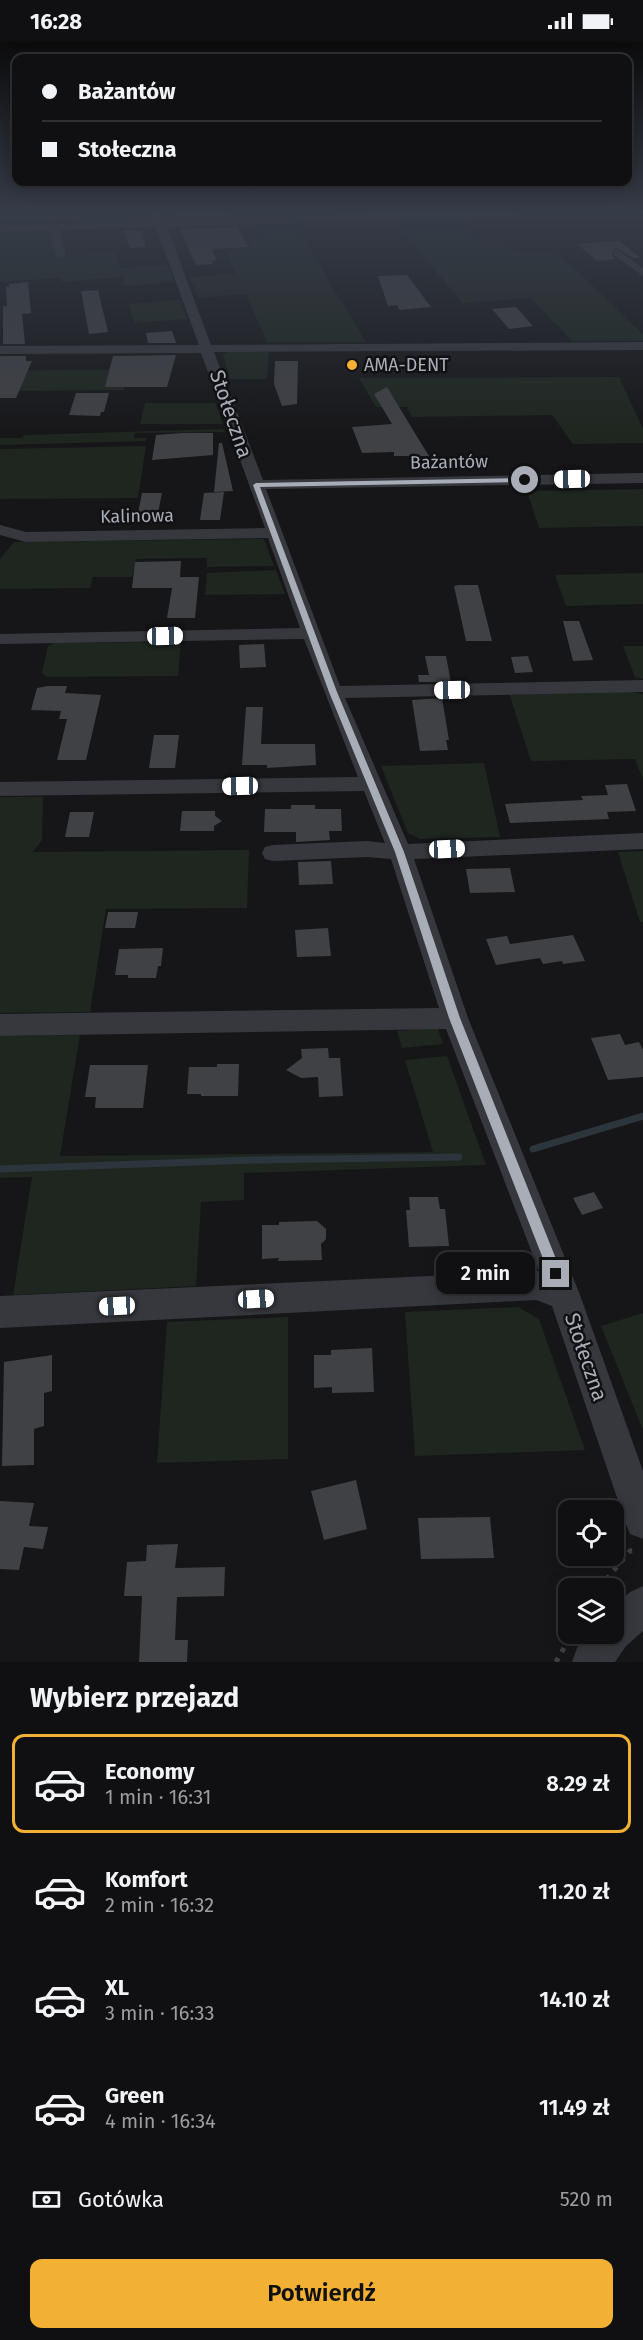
<!DOCTYPE html>
<html lang="pl">
<meta charset="utf-8">
<style>
:root{--surface:#101012;--page:#1e1e20;--text:#f1f3f6;--muted:#9c9d9f;--line:#303032;--accent:#f2b134}
body{margin:0;font-family:"Fira Sans",sans-serif;background:var(--page);color:var(--text);height:100vh;display:flex;flex-direction:column;font-size:22px;white-space:nowrap}
*{box-sizing:border-box;margin:0}
p{font-size:20px;color:var(--muted)}
.icon{flex:none;width:33px;height:33px;fill:none;stroke:currentColor;stroke-width:2;stroke-linecap:round;stroke-linejoin:round}
.map{position:relative;height:1620px;overflow:hidden}
.side{display:flex;flex-direction:column;background:var(--surface);flex:1}
.side>*{flex:none}
.banner{position:absolute;left:12px;top:12px;width:620px;height:132px;border-radius:12px;box-shadow:0 3px 15px #0003,0 0 0 2px var(--line);display:grid;align-content:center;height:132px;padding:0 30px;background:var(--surface)}
.fabs{position:absolute;left:558px;top:1458px;display:grid;gap:12px}
.fabs a{display:grid;place-items:center;width:66px;height:66px;border-radius:12px;background:var(--surface);box-shadow:0 3px 15px #0003,0 0 0 2px var(--line);font-size:30px}
.end{position:absolute;width:27px;height:27px;margin:-14px;border:8px solid #a8adb8;background:#111;box-shadow:0 0 0 3px #111}
.from{border-radius:50%}
.bubble{position:absolute;height:42px;border-radius:12px;background:var(--surface);box-shadow:0 3px 15px #0003,0 0 0 2px var(--line);font-size:20px;font-weight:600;line-height:42px;text-align:center}
.car{position:absolute;width:18px;height:36px;margin:-18px -9px;border-radius:8px;box-shadow:0 0 4px 2px #0007;background:linear-gradient(#fff 24%,#345 0 40%,#fff 0 76%,#345 0 86%,#fff 0)}
.banner b{display:flex;align-items:center;gap:21px;height:57px;font-size:22px}
.banner b+b{border-top:2px solid var(--line)}
.banner i{width:15px;height:15px;background:var(--text)}
ul{padding:0;list-style:none}
li{display:flex;align-items:center;gap:18px;height:99px;margin:0 12px 9px;padding:0 18px;border:3px solid transparent;border-radius:12px}
li div{flex:1}
li b{display:block;font-size:22px}
li em{font-style:normal;font-weight:600}
li.on{border-color:var(--accent)}
li>.icon{width:54px;height:54px;stroke-width:1.5}
h2{padding:0 30px;font-size:27px;line-height:72px}
.pay{display:flex;align-items:center;gap:15px;height:66px;padding:0 30px;font-size:22px}
.pay p{margin-inline-start:auto}
.action{display:flex;gap:12px;margin-top:auto;padding:12px 30px}
.action a{flex:1;height:69px;border-radius:12px;background:var(--accent);color:#111;font-size:24px;font-weight:600;line-height:69px;text-align:center}
.status{display:flex;justify-content:space-between;align-items:center;height:42px;padding:0 30px;background:var(--surface);direction:ltr}
.status svg{height:16px;fill:currentColor}
.map>svg:first-child{display:block}
.green{fill:#1e261f}
.lines{fill:none;stroke-linecap:round;stroke-linejoin:round}
.stream{stroke:#2c353c;stroke-width:7}
.building{fill:#404145}
.path{stroke:#3d3f44;stroke-width:5;stroke-dasharray:4.5 7;stroke-linecap:butt}
.minor{fill:#37383d;fill-rule:evenodd}
.route{fill:#a8adb8}
.poi-dot{fill:#f2b134;stroke:#111113;stroke-width:2}
.labels{text-anchor:middle;stroke-width:5;stroke-linejoin:round;paint-order:stroke}
.far-poi-label{font-size:18px;fill:#a8adb8;stroke:#111113;text-anchor:start}
.far-street-label{font-size:18px;fill:#a8adb8;stroke:#111113}
.street-label{font-size:21px;fill:#a8adb8;stroke:#111113}
</style>
<div class="status"><b>16:28</b><svg viewBox="0 0 49 12"><path d="M0 12V9h3v3zM5 12V6h3v6zM10 12V3h3v9zM15 12V0h3v12zM26 1h20v11H26zM47 4h2v5h-2z"/></svg></div>
<div class="map">
<svg width="643" height="1620" viewBox="0 0 643 1620">
<rect width="100%" height="100%" fill="#161618"/>
<g class="green">
<path d="M0,170h51l2,13 -53,2z"/>
<path d="M82,170h33l2,8 27,-2 -1,-6h6l3,9 -67,3z"/>
<path d="M453,174l26,26 21,-1c25,20 33,7 57,14 11,4 72,67 86,79v7h-71l-41,-43 -69,5 -70,-85z"/>
<path d="M293,179l73,121h-99l-21,-48 -48,4 -9,-21 47,-3 -11,-24 27,-2 -4,-9 11,-2 -7,-15z"/>
<path d="M53,187l5,27 57,-4 5,16 48,-3 6,17 -50,4 -2,-9 -60,5 -2,-4 -60,4v-51z"/>
<path d="M180,258l7,19 -53,4 -5,-19z"/>
<path d="M229,310h40l-2,27h-37l-7,-25z"/>
<path d="M131,327l-7,21 -124,1v-20z"/>
<path d="M619,335l24,52v14l-70,1 -21,-29 -140,2 -5,-10h-31l-17,-29z"/>
<path d="M145,361h70l8,21h-83z"/>
<path d="M222,387l4,3 -91,1 -1,5h13l-1,3 -146,4v-7h22l2,-3z"/>
<path d="M146,404l-8,52 -138,1v-50z"/>
<path d="M643,447v37l-104,2 -12,-37z"/>
<path d="M264,497l10,27 -67,1v-9l-71,1 -4,18h-39l-3,11 -90,1v-30l14,-17z"/>
<path d="M276,528l9,24 -80,1 2,-22z"/>
<path d="M643,531v31l-77,2 -11,-31z"/>
<path d="M181,600l-3,34 -131,1 -5,-4 6,-27 7,-3z"/>
<path d="M623,604h20v33l-8,-2z"/>
<path d="M619,648l24,4v86l-8,-21 -104,2 -22,-68z"/>
<path d="M484,721l16,74 -80,2 -12,-6 -27,-67z"/>
<path d="M0,755h43l-1,43 -9,12 216,-2 -2,58 -141,1 -16,103 -90,1z"/>
<path d="M643,809v71h-3l-22,-70z"/>
<path d="M434,986l4,1 5,15 -41,4 -5,-17z"/>
<path d="M80,993l-20,121 373,-4 -28,-92 42,-4 39,109 -242,8v27l-43,2 -5,84 -183,9 19,-118 -32,1v-142z"/>
<path d="M518,1265l21,12 46,131 -170,6 -10,-144z"/>
<path d="M643,1271v117l-42,-104z"/>
<path d="M288,1275v142l-131,4 10,-141z"/>
</g>
<g class="lines">
<g class="stream">
<path d="M533,1107l110,-33"/>
<path d="M0,1127l253,-9 206,-3"/>
</g>
</g>
<g class="building">
<path d="M173,170h56l1,5 -54,1z"/>
<path d="M237,185l12,20 -37,2 4,11 -4,1 1,3 -17,1 -16,-36z"/>
<path d="M123,188h19l4,17 -16,1z"/>
<path d="M620,199l20,17h-7l-16,-10 -5,3 1,6 3,2 -19,2 -20,-17z"/>
<path d="M407,233l24,32 -31,3 -3,-5 -9,1 -10,-30z"/>
<path d="M28,240l3,31 -9,1 3,30h-22v-38h4l-1,-19h3v-3z"/>
<path d="M98,248l10,42 -19,2 -8,-43z"/>
<path d="M516,265l17,19 -24,3 -17,-20z"/>
<path d="M172,289l4,12h-28l-2,-10z"/>
<path d="M176,313l-9,32h-62l8,-31z"/>
<path d="M0,314h26v5h6l-16,37h-16z"/>
<path d="M275,319h23l-1,43 -15,2 -8,-22z"/>
<path d="M387,345l29,48 13,21h-35v-4l-32,1 -10,-26 40,-3 -18,-30z"/>
<path d="M76,351h33l-5,19h-3l-1,4 -31,-1z"/>
<path d="M182,391h31v22l-61,5 4,-25z"/>
<path d="M219,401h3l11,48 -19,1z"/>
<path d="M224,450l-4,28h-20l4,-27z"/>
<path d="M142,451h20l-6,30h-20z"/>
<path d="M181,519l-1,16h19l-4,41h-28l5,-30h-40l3,-26z"/>
<path d="M458,543h20l14,56h-26l-12,-55z"/>
<path d="M563,579h16l14,39 -20,1z"/>
<path d="M264,602l2,23 -26,1 -1,-23z"/>
<path d="M425,614h21l5,26h-32l-1,-7h11z"/>
<path d="M528,614l5,16 -18,1 -4,-16z"/>
<path d="M48,644h19l-2,7 36,2 -15,65h-29l10,-41h-8l2,-8 -30,-1 6,-22z"/>
<path d="M442,656l7,42h-3l2,10 -28,1 -8,-51z"/>
<path d="M246,665h17l-2,37h54l1,21 -49,3v-3h-25z"/>
<path d="M154,693h25l-4,33h-26z"/>
<path d="M627,742l9,27 -29,1 2,7 -99,4 -5,-19 78,-4 -2,-4 27,-1 -3,-10z"/>
<path d="M291,763h24v4h26l1,22h-13l1,9 -34,2v-10h-32l1,-23h26z"/>
<path d="M182,769h33v5l7,5 -8,5v5h-34z"/>
<path d="M70,770h24l-5,25h-24z"/>
<path d="M331,819l2,23 -34,1 -1,-23z"/>
<path d="M510,826l5,24 -45,1 -4,-24z"/>
<path d="M108,870h30l-3,16h-30z"/>
<path d="M328,886l3,28 -34,1 -2,-27z"/>
<path d="M573,893l12,26 -22,3 -1,-3 -19,3 -3,-6 -44,7 -10,-26 21,-3 3,8z"/>
<path d="M163,906l-2,18h-3l-2,12h-28v-3h-13l4,-26z"/>
<path d="M620,992l5,11 14,-3 4,8v27l-35,3 -17,-42z"/>
<path d="M328,1006l1,10h11l3,38 -24,1 -1,-20 -17,1 -15,-8 16,-12 -1,-9z"/>
<path d="M217,1022h22l-1,32h-37v-2h-14l2,-27h28z"/>
<path d="M90,1023h58l-5,43h-48l1,-11h-11z"/>
<path d="M594,1150l9,16 -21,7 -9,-17z"/>
<path d="M409,1155h29l2,12h5l4,37 -40,1 -3,-37h4z"/>
<path d="M317,1179l9,8v10l-5,5 1,16 -44,1 1,-3 -17,1v-34h17v-3z"/>
<path d="M372,1306l2,44 -42,1v-6l-18,1v-33h17v-5z"/>
<path d="M52,1313v36l-8,2v33l-10,3v36l-32,1 2,-104z"/>
<path d="M356,1438l11,49 -43,11 -13,-49z"/>
<path d="M0,1459l34,2 -5,23 19,1 -5,22 -19,-2 -5,23 -19,-1z"/>
<path d="M490,1475l4,41 -73,1 -3,-41z"/>
<path d="M178,1502l-3,24 50,-1 -1,29 -47,1 -2,43h13l-1,22h-48l3,-66h-18l3,-34 19,-1 1,-16z"/>
</g>
<g class="lines">
<g class="path">
<path d="M599,1546l31,-37 9,-1"/>
<path d="M556,1620l16,-28"/>
</g>
<g class="minor">
<path d="M151,170h10l3,9 268,-9h102l-5,3 -362,12 44,118 432,-3v8l-429,2 49,128 380,-7v10l-377,6 74,197 303,-6v12l-298,6 63,146 235,-11v16l-229,10 54,159 112,277 63,176v68l-13,-5 -5,-13 -73,-215 -16,-6 -536,28v-32l539,-25 -93,-242 -446,7v-22l439,-6 -48,-149 -24,-2 -94,4 -8,-2 -3,-6 3,-6 8,-2 94,-4 18,2 -21,-52 -364,5v-14l358,-5 -54,-138 -304,5v-10l300,-6 -32,-90 -242,4 -26,-7v-10l26,7 239,-4 -64,-175 -201,1v-8l199,-1 -43,-118 -96,3 6,25 -5,3 -5,-3 -6,-25 -50,2v-6l154,-5z"/>
<path d="M618,208l25,18v8l-29,-21v-4z"/>
<path d="M643,1544v45l-17,15 -11,16h-43l5,-14 12,-14h25v-27l16,-15z"/>
</g>
</g>
<linearGradient id="sky" x2="0" y2="1"><stop stop-color="#0c0c0d"/><stop offset="0.43" stop-color="#363c48"/><stop offset="1" stop-color="#363c48" stop-opacity="0"/></linearGradient>
<rect width="643" height="397" fill="url(#sky)"/>
<path class="route" d="M525,436l2,4 -267,5 77,205 67,160 56,166 102,256 -2,4 -4,2 -5,-2 -2,-4 -100,-256 -54,-166 -66,-160 -76,-207 3,-2z"/>
<circle class="poi-dot" cx="352" cy="323" r="6"/>
<g class="labels">
<g class="far-poi-label">
<text x="364" y="329">AMA-DENT</text>
</g>
<g class="far-street-label">
<text transform="translate(449 420) rotate(-1)" y="6">Bażantów</text>
<text transform="translate(137 474) rotate(-1)" y="6">Kalinowa</text>
</g>
<g class="street-label">
<text transform="translate(231 372) rotate(71)" y="7">Stołeczna</text>
<text transform="translate(586 1315) rotate(71)" y="7">Stołeczna</text>
</g>
</g>
</svg>
<div class="fabs">
<a><svg class="icon" aria-label="locate" viewBox="0 0 24 24"><circle cx="12" cy="12" r="6"/><path d="M12 2v4M12 18v4M2 12h4M18 12h4"/></svg></a>
<a><svg class="icon" aria-label="layers" viewBox="0 0 24 24"><path d="M12 4l9 5-9 5-9-5zM3 14l9 5 9-5"/></svg></a>
</div>
<i class="end from" style="left:525px;top:438px"></i>
<i class="end" style="left:556px;top:1232px"></i>
<div class="bubble" style="left:436px;top:1210px;width:99px">2 min</div>
<i class="car" style="left:572px;top:437px;rotate:269deg"></i>
<i class="car" style="left:165px;top:594px;rotate:89deg"></i>
<i class="car" style="left:452px;top:648px;rotate:269deg"></i>
<i class="car" style="left:240px;top:744px;rotate:269deg"></i>
<i class="car" style="left:447px;top:807px;rotate:87deg"></i>
<i class="car" style="left:256px;top:1257px;rotate:87deg"></i>
<i class="car" style="left:117px;top:1264px;rotate:267deg"></i>
<div class="banner">
<b><i class="from"></i>Bażantów</b>
<b><i></i>Stołeczna</b>
</div>
</div>
<section class="side">
<h2>Wybierz przejazd</h2>
<ul>
<li class="on"><svg class="icon" aria-label="car" viewBox="0 0 24 24"><path d="M5 17H2v-5l4-1 3-4h7l3 4 3 1v5h-3M9 17h6M6 11h13"/><circle cx="7" cy="17" r="2"/><circle cx="17" cy="17" r="2"/></svg><div><b>Economy</b><p>1 min · 16:31</p></div><em>8.29 zł</em></li>
<li><svg class="icon" aria-label="car" viewBox="0 0 24 24"><path d="M5 17H2v-5l4-1 3-4h7l3 4 3 1v5h-3M9 17h6M6 11h13"/><circle cx="7" cy="17" r="2"/><circle cx="17" cy="17" r="2"/></svg><div><b>Komfort</b><p>2 min · 16:32</p></div><em>11.20 zł</em></li>
<li><svg class="icon" aria-label="car" viewBox="0 0 24 24"><path d="M5 17H2v-5l4-1 3-4h7l3 4 3 1v5h-3M9 17h6M6 11h13"/><circle cx="7" cy="17" r="2"/><circle cx="17" cy="17" r="2"/></svg><div><b>XL</b><p>3 min · 16:33</p></div><em>14.10 zł</em></li>
<li><svg class="icon" aria-label="car" viewBox="0 0 24 24"><path d="M5 17H2v-5l4-1 3-4h7l3 4 3 1v5h-3M9 17h6M6 11h13"/><circle cx="7" cy="17" r="2"/><circle cx="17" cy="17" r="2"/></svg><div><b>Green</b><p>4 min · 16:34</p></div><em>11.49 zł</em></li>
</ul>
<div class="pay"><svg class="icon" aria-label="cash" viewBox="0 0 24 24"><path d="M3 7h18v10H3z"/><circle cx="12" cy="12" r="2"/></svg>Gotówka<p>520 m</p></div>
<div class="action"><a>Potwierdź</a></div>
</section>
